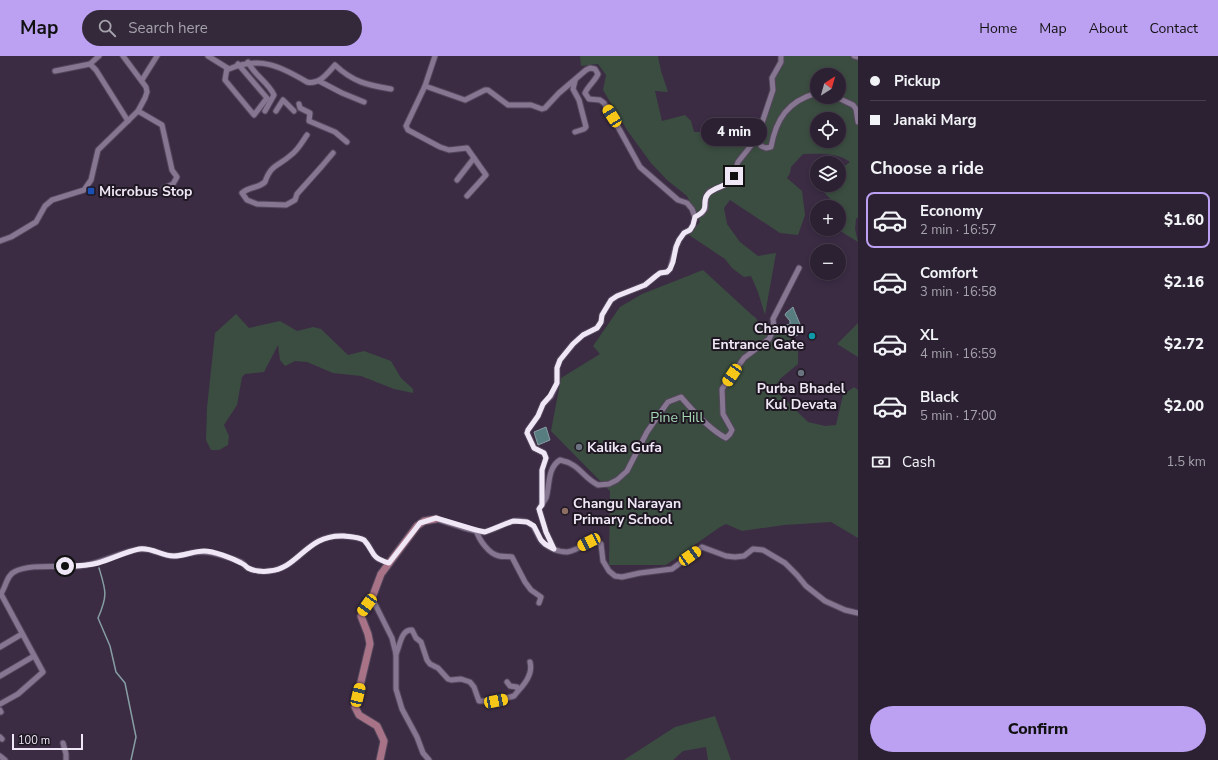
<!DOCTYPE html>
<meta charset="utf-8">
<style>
:root{--surface:#2c2133;--page:#34293b;--text:#f1f3f6;--muted:#a6a3ac;--line:#483e4e;--accent:#bca0f2}
body{margin:0;font-family:"Nunito Sans",sans-serif;background:var(--page);color:var(--text);height:100vh;display:flex;flex-direction:column;font-size:15px;white-space:nowrap}
*{box-sizing:border-box;margin:0}
p{font-size:13px;color:var(--muted)}
.icon{flex:none;width:22px;height:22px;fill:none;stroke:currentColor;stroke-width:2;stroke-linecap:round;stroke-linejoin:round}
.map{position:relative;flex:1;overflow:hidden}
.panel{display:flex;flex-direction:column;background:var(--surface);width:360px}
.panel>*{flex:none}
.banner{display:grid;align-content:center;height:88px;padding:0 12px;background:var(--surface)}
.needle{width:26px;rotate:37deg}
.tools{position:absolute;left:810px;top:12px;display:grid;gap:8px}
.tools a{display:grid;place-items:center;width:36px;height:36px;border-radius:50%;background:var(--surface);box-shadow:0 2px 6px #0003,0 0 0 1px var(--line);font-size:20px}
.scale{position:absolute;left:12px;bottom:10px;width:71px;box-sizing:border-box;padding-left:4px;border:2px solid #f0e7f6;border-top:0;font-size:11px;line-height:14px;white-space:nowrap;color:#f0e7f6;-webkit-text-stroke:3px #1f1823;paint-order:stroke}
.end{position:absolute;width:18px;height:18px;margin:-9px;border:5px solid #f0e7f6;background:#111;box-shadow:0 0 0 2px #111}
.from{border-radius:50%}
.bubble{position:absolute;height:28px;border-radius:14px;background:var(--surface);box-shadow:0 2px 6px #0003,0 0 0 1px var(--line);font-size:13px;font-weight:800;line-height:28px;text-align:center}
.car{position:absolute;width:12px;height:24px;margin:-12px -6px;border-radius:5px;box-shadow:0 0 3px 1px #0007;background:linear-gradient(#f5c518 24%,#345 0 40%,#f5c518 0 76%,#345 0 86%,#f5c518 0)}
.banner b{display:flex;align-items:center;gap:14px;height:38px;font-size:15px}
.banner b+b{border-top:1px solid var(--line)}
.banner i{width:10px;height:10px;background:var(--text)}
ul{padding:0;list-style:none}
li{display:flex;align-items:center;gap:12px;height:56px;margin:0 8px 6px;padding:0 4px;border:2px solid transparent;border-radius:8px}
li div{flex:1}
li b{display:block;font-size:15px}
li em{font-style:normal;font-weight:800}
li.selected{border-color:var(--accent)}
li>.icon{width:36px;height:36px;stroke-width:1.5}
h2{padding:0 12px;font-size:18px;line-height:48px}
.pay{display:flex;align-items:center;gap:10px;height:44px;padding:0 12px;font-size:15px}
.pay p{margin-inline-start:auto}
.button{display:flex;gap:8px;margin-top:auto;padding:8px 12px}
.button a{flex:1;height:46px;border-radius:24px;background:var(--accent);color:#111;font-size:16px;font-weight:800;line-height:46px;text-align:center}
header{display:flex;align-items:center;gap:24px;box-sizing:border-box;height:56px;padding:0 20px;background:var(--accent);color:#111}
header strong{font-size:19px}
nav{display:flex;gap:22px;margin-inline-start:auto;font-size:14px}
.search{width:280px;height:36px;background:var(--page);display:flex;align-items:center;gap:10px;box-sizing:border-box;padding:0 14px;border-radius:22px;color:var(--muted);font-size:15px}
main{display:flex;flex:1;min-height:0}
.map>svg:first-child{display:block}
.green{fill:#3b4d40;fill-rule:evenodd}
.water{fill:#587d80;stroke:#869da3}
.lines{fill:none;stroke-linecap:round;stroke-linejoin:round}
.stream{stroke:#869da3;stroke-width:1.5}
.minor-casing{stroke:#53475b;stroke-width:7}
.major-casing{stroke:#53475b;stroke-width:9}
.minor{stroke:#877692;stroke-width:5}
.major{stroke:#a97387;stroke-width:7}
.route{stroke:#f0e7f6;stroke-width:5}
.transit-dot{fill:#1a4fb4;stroke:#1f1823;stroke-width:1.5}
.culture-dot{fill:#0f9aa8;stroke:#1f1823;stroke-width:1.5}
.worship-dot{fill:#6b7280;stroke:#1f1823;stroke-width:1.5}
.education-dot{fill:#8d6e63;stroke:#1f1823;stroke-width:1.5}
.labels{text-anchor:middle;stroke-width:4;stroke-linejoin:round;paint-order:stroke}
.poi-label{font-size:14px;font-weight:bold;fill:#f0e7f6;stroke:#1f1823;text-anchor:start}
.park-label{font-size:14px;fill:#a5d7b3;stroke:#1f1823}
</style>
<header>
<strong>Map</strong>
<div class="search"><svg class="icon" aria-label="search" viewBox="0 0 24 24"><circle cx="10" cy="10" r="6"/><path d="M15 15l6 6"/></svg>Search here</div>
<nav><a>Home</a><a>Map</a><a>About</a><a>Contact</a></nav>
</header>
<main>
<div class="map">
<svg width="858" height="704" viewBox="0 0 858 704">
<rect width="100%" height="100%" fill="#3b2c44"/>
<g class="green">
<path d="M580,0h78l3,15 7,21 -13,-1 7,30 23,-6 6,6 3,11h11l14,5 27,-8 11,8 16,-47 2,-13 8,-21h75v161l-2,2 -1,10 3,13 -21,-13h2v-22h-4v-3l-13,-14 -1,-5h18v-15l11,-8c-14,-10 -30,-8 -47,-8l-12,13 -1,6 -3,5 15,13 3,24 -7,20 -18,-2 -50,-33 -6,8 3,16 13,18 18,14 18,-3 -11,62 -7,-23 -7,-16 -7,1 -12,-9 -7,-9 -36,-24 11,-13 -13,-26 -20,-16 -16,-17 -24,-33 -24,-40 3,-15 -8,-11 -17,2zM817,19h22v22h-22zM817,63h22v22h-22z"/>
<path d="M703,214l49,45 4,3 8,17 15,-2 11,1 8,15v15l-18,15 -2,4 -7,3 37,36 17,4 11,-1 7,-30 11,-8 4,3v148l-27,-16 -47,3 -42,6 -16,-7 -6,3 -54,38h-57l1,-74 -59,-60 10,-53 39,-24 -7,-8 27,-39 22,-13z"/>
<path d="M236,258l13,14 31,-7 17,10 16,-4 8,2 27,26 16,-4 27,10 10,17 12,11v4l-19,-4 -33,-13 -28,-3 -26,-11 -12,-1 -10,5 -5,-6 -2,-15 -14,27 -19,2 -3,3 -5,28 -13,20 5,11 -1,9 -9,5h-8l-5,-10 1,-32 8,-75z"/>
<path d="M858,267v34l-21,-13z"/>
<path d="M715,660l16,44h-23l-2,-13 -23,4 -10,9h-49l51,-33z"/>
</g>
<g class="water">
<path d="M793,251c3,9 8,17 9,25l-6,4c-4,-3 -10,-2 -15,-5l3,-5 6,-2v-3l-5,-6 1,-2z"/>
<path d="M546,371l4,13 -12,5 -4,-13z"/>
</g>
<g class="lines">
<path class="stream" d="M99,512c7,23 9,27 -1,50l12,28 6,26 9,11 11,54 -5,23"/>
<g class="minor-casing">
<g id="minor">
<path d="M208,0l21,13c31,-13 51,-3 78,13 12,3 20,-8 28,-17 18,17 32,20 56,24"/>
<path d="M435,0l-10,30 -19,40 2,4 32,17 9,3 18,-2 19,27 -19,21"/>
<path d="M854,0l4,1"/>
<path d="M248,6c6,13 20,20 26,33l-9,16"/>
<path d="M90,8l6,6 32,51"/>
<path d="M227,12l-2,12 29,35 13,-17 -29,-34"/>
<path d="M55,15l35,-7 9,-8"/>
<path d="M142,24l15,-24"/>
<path d="M319,25l23,12 22,9"/>
<path d="M575,25l-2,8 6,11 7,27 -2,2 -9,3"/>
<path d="M425,30l40,14 20,-10h3l20,15h23l11,4 3,-1 14,-15 27,-23 4,-2 5,1 3,5c-3,7 -10,12 -13,19l4,6 11,1 4,3 8,13 28,51 38,33 9,3 5,6 3,8 -2,8 -3,5 -6,3 -5,7 -3,7 -6,22 -3,3 -7,1 -4,3 -11,9 -28,11 -6,4 -9,15 -1,7 -4,6 -14,7 -10,9 -13,16 -3,8v15l-6,13 -8,8 -5,12 -10,14 -1,3 7,15 10,5 2,5 -4,12v35"/>
<path d="M836,41l17,8 3,4 2,13"/>
<path d="M299,48l1,4 10,5 -1,8 26,11 12,10"/>
<path d="M138,55l24,14 10,45 5,7 -4,7 -9,4"/>
<path d="M276,55l7,-11 11,11"/>
<path d="M307,79c-5,7 -9,15 -16,20 -12,11 -20,9 -26,27 -8,7 -15,4 -23,11l5,7 10,4 29,1 9,-5 2,-6 25,-28 11,-13"/>
<path d="M757,82l4,8 5,2 5,-1c5,-28 17,-46 46,-54"/>
<path d="M457,124l17,-22"/>
<path d="M695,161l7,-4 3,-4 1,-12 3,-5 18,-8 5,-4 6,-18 19,-24 16,-48 -1,-12 9,-16v-6"/>
<path d="M0,185l11,-4 25,-15 9,-16 7,-6 32,-10 7,-10 7,-30 40,-39 7,-13 2,-6 -1,-5 -23,-31"/>
<path d="M436,463c13,3 35,13 47,13 13,-1 24,-13 39,-11 12,1 13,9 18,18 5,8 18,13 27,13 9,-1 18,-8 26,-11h3l5,3 2,17 6,10 6,5 7,1 18,-4 32,-4 30,-22 24,9 9,1 9,-1 9,-7 10,1 22,13 12,12 9,11 19,15 20,9 13,3"/>
<path d="M476,474c3,10 13,24 23,26 5,1 9,0 13,1l13,25 6,8 10,7 -2,6"/>
<path d="M554,493l-8,-17 -7,-23c2,-4 5,-7 7,-11 4,-12 1,-30 14,-38 20,4 22,17 38,25l11,-1 8,-4 10,-9 20,-39 18,-26 3,-4 13,-5c12,14 29,33 45,41l4,-4 2,-4 -9,-16 -1,-25 22,-31 25,-19 5,-10 -1,-10 26,-51"/>
<path d="M0,539c6,-7 6,-19 14,-23 16,-9 47,-4 66,-6 22,-2 41,-15 61,-17 12,-1 21,7 32,7 11,0 22,-6 33,-4 12,1 24,6 35,10 3,2 4,4 7,6 5,3 15,4 21,3 30,-2 37,-37 74,-35 8,1 14,1 21,4 12,12 4,17 25,23"/>
<path d="M372,542l20,40 4,16v35l6,20 15,28 6,16 6,7"/>
<path d="M0,591l22,-13"/>
<path d="M396,598c4,-8 5,-25 16,-24l4,8 5,4 6,18 3,4 8,4 10,11 3,1 10,-1 9,3 4,5 5,14h16l19,-5 4,-5 -1,-4 -7,-1 -3,-4"/>
<path d="M0,620l34,-20"/>
<path d="M518,635c7,-7 15,-18 12,-29"/>
<path d="M0,648l18,-10 25,-22 -42,-78"/>
<path d="M0,654l1,2"/>
<path d="M0,681l2,2"/>
<path d="M63,687l3,11v6"/>
<path d="M0,700l5,4"/>
</g>
</g>
<g class="major-casing">
<path id="major" d="M380,704l4,-19 -7,-15 -18,-11 -4,-8 15,-63 -2,-10 -7,-18 11,-18 9,-24 36,-48 7,-5 12,-2"/>
</g>
<use href="#minor" class="minor"/>
<use href="#major" class="major"/>
</g>
<g class="lines">
<path class="route" d="M65,510c11,0 23,0 33,-3 14,-4 27,-11 41,-14 13,-2 22,7 35,7 10,0 20,-5 30,-5 10,0 28,7 37,12 3,1 5,3 7,5 5,3 15,4 21,3 30,-2 37,-37 75,-35 7,1 14,1 20,4 11,12 5,17 25,23l31,-40 16,-5 40,12 9,2 28,-11 14,1 7,4 7,14 4,4 9,5 -8,-17 -7,-23 3,-4v-35l4,-12 -2,-5 -10,-5 -7,-15 1,-3 10,-14 5,-12 7,-8 7,-13v-15l3,-8 13,-16 10,-9 14,-7 4,-6 1,-7 9,-15 6,-4 28,-11 11,-9 4,-3 7,-1 3,-3 3,-7 3,-15 3,-7 5,-7 6,-3 3,-5 2,-8c17,-9 5,-14 13,-23 8,-9 20,-6 26,-18"/>
</g>
<rect class="transit-dot" x="87" y="131" width="8" height="8" rx="2"/>
<circle class="culture-dot" cx="812" cy="280" r="4"/>
<g class="worship-dot">
<circle cx="801" cy="317" r="4"/>
<circle cx="579" cy="391" r="4"/>
</g>
<circle class="education-dot" cx="565" cy="455" r="4"/>
<g class="labels">
<g class="poi-label">
<text x="99" y="140">Microbus Stop</text>
<text x="804" y="277" text-anchor="end">Changu<tspan x="804" dy="16">Entrance Gate</tspan></text>
<text x="801" y="337" text-anchor="middle">Purba Bhadel<tspan x="801" dy="16">Kul Devata</tspan></text>
<text x="587" y="396">Kalika Gufa</text>
<text x="573" y="452">Changu Narayan<tspan x="573" dy="16">Primary School</tspan></text>
</g>
<g class="park-label">
<text x="677" y="366">Pine Hill</text>
</g>
</g>
</svg>
<div class="tools">
<a><svg class="needle" viewBox="-14 -14 28 28"><path d="M0-13l5 13h-10z" fill="#e53935"/><path d="M0 13l5-13h-10z" fill="#a6a3ac"/></svg></a>
<a><svg class="icon" aria-label="locate" viewBox="0 0 24 24"><circle cx="12" cy="12" r="6"/><path d="M12 2v4M12 18v4M2 12h4M18 12h4"/></svg></a>
<a><svg class="icon" aria-label="layers" viewBox="0 0 24 24"><path d="M12 4l9 5-9 5-9-5zM3 14l9 5 9-5"/></svg></a>
<a>+</a>
<a>−</a>
</div>
<div class="scale">100 m</div>
<i class="end from" style="left:65px;top:510px"></i>
<i class="end" style="left:734px;top:120px"></i>
<div class="bubble" style="left:701px;top:62px;width:66px">4 min</div>
<i class="car" style="left:612px;top:60px;rotate:328deg"></i>
<i class="car" style="left:732px;top:319px;rotate:214deg"></i>
<i class="car" style="left:589px;top:486px;rotate:243deg"></i>
<i class="car" style="left:690px;top:500px;rotate:55deg"></i>
<i class="car" style="left:367px;top:549px;rotate:216deg"></i>
<i class="car" style="left:358px;top:639px;rotate:13deg"></i>
<i class="car" style="left:496px;top:645px;rotate:79deg"></i>
</div>
<section class="panel">
<div class="banner">
<b><i class="from"></i>Pickup</b>
<b><i></i>Janaki Marg</b>
</div>
<h2>Choose a ride</h2>
<ul>
<li class="selected"><svg class="icon" aria-label="car" viewBox="0 0 24 24"><path d="M5 17H2v-5l4-1 3-4h7l3 4 3 1v5h-3M9 17h6M6 11h13"/><circle cx="7" cy="17" r="2"/><circle cx="17" cy="17" r="2"/></svg><div><b>Economy</b><p>2 min · 16:57</p></div><em>$1.60</em></li>
<li><svg class="icon" aria-label="car" viewBox="0 0 24 24"><path d="M5 17H2v-5l4-1 3-4h7l3 4 3 1v5h-3M9 17h6M6 11h13"/><circle cx="7" cy="17" r="2"/><circle cx="17" cy="17" r="2"/></svg><div><b>Comfort</b><p>3 min · 16:58</p></div><em>$2.16</em></li>
<li><svg class="icon" aria-label="car" viewBox="0 0 24 24"><path d="M5 17H2v-5l4-1 3-4h7l3 4 3 1v5h-3M9 17h6M6 11h13"/><circle cx="7" cy="17" r="2"/><circle cx="17" cy="17" r="2"/></svg><div><b>XL</b><p>4 min · 16:59</p></div><em>$2.72</em></li>
<li><svg class="icon" aria-label="car" viewBox="0 0 24 24"><path d="M5 17H2v-5l4-1 3-4h7l3 4 3 1v5h-3M9 17h6M6 11h13"/><circle cx="7" cy="17" r="2"/><circle cx="17" cy="17" r="2"/></svg><div><b>Black</b><p>5 min · 17:00</p></div><em>$2.00</em></li>
</ul>
<div class="pay"><svg class="icon" aria-label="cash" viewBox="0 0 24 24"><path d="M3 7h18v10H3z"/><circle cx="12" cy="12" r="2"/></svg>Cash<p>1.5 km</p></div>
<div class="button"><a>Confirm</a></div>
</section>
</main>
